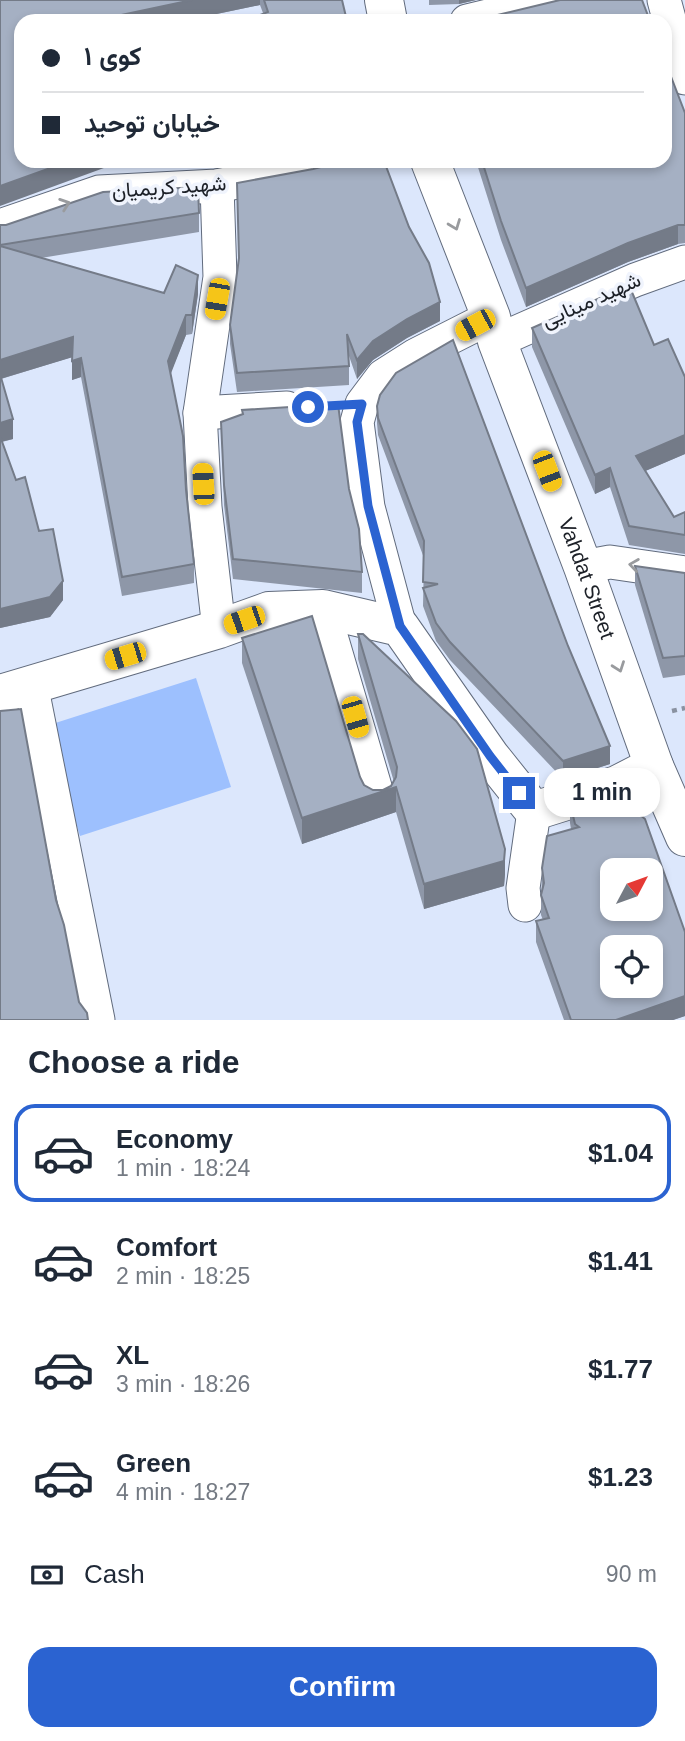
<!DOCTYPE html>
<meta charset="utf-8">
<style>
:root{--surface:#fff;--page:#f2f2f3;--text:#1f2937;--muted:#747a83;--line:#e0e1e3;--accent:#2b63d1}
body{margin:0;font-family:Helvetica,Vazirmatn,sans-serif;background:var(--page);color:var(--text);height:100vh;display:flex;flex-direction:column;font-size:26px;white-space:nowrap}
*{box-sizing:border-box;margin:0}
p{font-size:23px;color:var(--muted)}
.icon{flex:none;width:38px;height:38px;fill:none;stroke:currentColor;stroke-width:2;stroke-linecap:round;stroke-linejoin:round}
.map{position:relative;height:1020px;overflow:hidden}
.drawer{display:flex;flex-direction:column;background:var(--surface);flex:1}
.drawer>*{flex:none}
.banner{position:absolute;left:14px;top:14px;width:658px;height:154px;border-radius:21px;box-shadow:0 4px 10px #0003;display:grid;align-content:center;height:154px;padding:0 28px;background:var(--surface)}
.needle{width:46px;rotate:49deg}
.fabs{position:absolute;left:600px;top:858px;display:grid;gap:14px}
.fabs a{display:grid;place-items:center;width:63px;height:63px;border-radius:14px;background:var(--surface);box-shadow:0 4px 10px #0003;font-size:35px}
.end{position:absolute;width:32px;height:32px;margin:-16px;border:9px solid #2b63d1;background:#fff;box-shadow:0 0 0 4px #fff}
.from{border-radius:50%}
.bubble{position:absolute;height:49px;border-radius:21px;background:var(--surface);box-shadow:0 4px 10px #0003;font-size:23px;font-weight:700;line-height:49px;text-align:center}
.car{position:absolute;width:21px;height:42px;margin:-21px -10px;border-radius:9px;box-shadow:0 0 5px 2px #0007;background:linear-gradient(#f5c518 24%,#345 0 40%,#f5c518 0 76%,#345 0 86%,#f5c518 0)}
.banner b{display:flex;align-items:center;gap:24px;height:66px;font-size:26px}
.banner b+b{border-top:2px solid var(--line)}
.banner i{width:18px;height:18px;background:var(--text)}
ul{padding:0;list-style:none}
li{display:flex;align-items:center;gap:21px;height:98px;margin:0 14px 10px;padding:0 14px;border:4px solid transparent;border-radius:21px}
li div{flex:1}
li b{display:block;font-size:26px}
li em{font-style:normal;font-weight:700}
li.active{border-color:var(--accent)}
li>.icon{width:63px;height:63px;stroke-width:1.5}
h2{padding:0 28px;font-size:32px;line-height:84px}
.pay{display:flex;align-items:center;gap:18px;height:77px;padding:0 28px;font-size:26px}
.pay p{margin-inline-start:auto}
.button{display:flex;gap:14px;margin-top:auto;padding:14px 28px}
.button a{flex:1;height:80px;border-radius:21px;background:var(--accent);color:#fff;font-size:28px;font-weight:700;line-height:80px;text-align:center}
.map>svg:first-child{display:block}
.green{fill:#9dc0fe}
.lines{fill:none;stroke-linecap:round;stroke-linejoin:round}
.street-casing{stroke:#616b7d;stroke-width:35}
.secondary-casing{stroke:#616b7d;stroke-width:40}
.path{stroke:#8a92a1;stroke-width:4.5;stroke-dasharray:5 5;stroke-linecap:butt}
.street{stroke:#fff;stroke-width:33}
.secondary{stroke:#fff;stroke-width:38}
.wall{fill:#8e97a8}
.shaded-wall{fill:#747b88}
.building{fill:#a5b0c3;stroke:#747b88;stroke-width:2;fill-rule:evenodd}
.oneway{stroke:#999b9e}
.route{stroke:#2b63d1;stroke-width:9}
.labels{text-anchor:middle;stroke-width:7;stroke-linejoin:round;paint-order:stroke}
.street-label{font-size:21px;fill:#1c2027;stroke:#f0f4fd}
</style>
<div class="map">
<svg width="685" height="1020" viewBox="0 0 685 1020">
<rect width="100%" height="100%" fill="#dce7fc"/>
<path class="green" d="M196,678l35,109 -151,49 -34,-110z"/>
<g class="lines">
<g class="street-casing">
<g id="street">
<path d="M664,0l21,78"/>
<path d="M467,21l88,-21"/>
<path d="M217,186l3,91 -20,136 5,94 14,122"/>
<path d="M0,226l99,-34 118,-6 124,-25"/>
<path d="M497,341l138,-61 50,-18"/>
<path d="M200,413l87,-5"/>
<path d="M583,567l27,-5 75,11"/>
<path d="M323,609l55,188"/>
<path d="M400,627l-32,-120 -11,-85 5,-18 21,-28 33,-21 75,-38"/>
<path d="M31,684l67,336"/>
<path d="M525,905l-2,-17 11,-77"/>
</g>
</g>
<g class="secondary-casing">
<g id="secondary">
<path d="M384,0l4,21"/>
<path id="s1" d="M430,161l61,156 6,24 86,226 71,199 31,71"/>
<path d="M0,694l219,-65 50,-18 54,-2 77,18 90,129 44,55 83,-26 37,-19"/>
</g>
</g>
<path class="path" d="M672,711l13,-3"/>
<use href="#street" class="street"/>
<use href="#secondary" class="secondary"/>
</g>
<g class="wall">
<path d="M0,0h342l-79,13 -3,-8 -77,16h-162z"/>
<path d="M429,0h47l-17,4 -30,1z"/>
<path d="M685,113v130l-7,1 -50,18 -102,45 -25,-67 -25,-79h189z"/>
<path d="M313,169l127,152 -33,17 -34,22 -16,19 -8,-23v29l-112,7 -7,-48v-19l9,-64 -2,-78z"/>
<path d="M199,213v19l-158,26 123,35 34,1 -6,40 -6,1 -16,39 24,190v19l-72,13 -41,-219 -9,3v-23l-71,22 12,60 -11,3 14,38 23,51 24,69 -13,17 -50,11v-403z"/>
<path d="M532,328l122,17 31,32v77l-40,17 29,46 11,-5v42l-56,-9 -19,-58 -15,7 -63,-147z"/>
<path d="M377,406l233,358 -47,15 -113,-119 -14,-19 -13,-35 1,-48 -46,-123 -1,-12z"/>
<path d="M242,410l107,79 13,83v21l-129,-14 -9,-74 -3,-83 21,-7z"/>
<path d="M635,566l50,7v102l-22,3 -28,-93z"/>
<path d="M358,634l147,240 -1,12 -80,23 -28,-97 -94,32 -60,-181v-25l118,139 4,8 9,5h10l8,-4 3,-4 -36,-123z"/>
<path d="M570,803l115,129v84l-12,4h-109l-28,-78v-21l7,-1 -2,-5 1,-47 29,-39 -1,-6z"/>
</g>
<g class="shaded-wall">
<path d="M192,0h68v5l-77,16h-90z"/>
<path d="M459,0h17l-17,4z"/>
<path d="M70,161h53l-123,45v-20z"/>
<path d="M678,225v19l-50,18 -102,45v-19l102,-45z"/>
<path d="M198,275v19l-6,40v-19z"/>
<path d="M440,302v19l-33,17 -34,22 -16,19v-19l16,-19 34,-22z"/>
<path d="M186,315v20l-18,46v-20z"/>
<path d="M73,337v20l-73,22v-19z"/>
<path d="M81,358v19l-9,3v-19z"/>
<path d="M13,419v20l-13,3v-19z"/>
<path d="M685,435v19l-49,21v-19z"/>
<path d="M610,468v19l-15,7v-19z"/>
<path d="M63,581v19l-13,17 -50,11v-19z"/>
<path d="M610,746v18l-47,15v-18z"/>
<path d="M396,787v25l-94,32v-26z"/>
<path d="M505,849v25l-1,12 -80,23v-25z"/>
<path d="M685,996v20l-12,4h-57z"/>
</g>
<g class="building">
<path d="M0,0h192l-99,21h-72v140h49l-70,25z"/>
<path d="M264,0h78l5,21h-103l24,-9z"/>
<path d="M560,0h82l8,21h-178z"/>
<path d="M456,18l6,3h-13z"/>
<path d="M665,61l20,52v112h-7l-50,18 -102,45 -25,-67 -19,-60h183z"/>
<path d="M344,161h40l25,66 20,36 11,39 -33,17 -34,22 -16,19 -10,-26 2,32 -112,7 -7,-48 9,-67 -2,-75 76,-14z"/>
<path d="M198,187l1,26 -199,32v-20h6l97,-33z"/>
<path d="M0,246l164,47 12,-28 22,10 -6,40h-6l-18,46 15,75 3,54 8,74 -72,13 -41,-219 -9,3 1,-24 -73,23z"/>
<path d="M629,285l25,60 14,-6 17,38v58l-49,21 38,61 11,-5v23l-56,-9 -19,-58 -15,7 -63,-147z"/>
<path d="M453,340l115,306 42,100 -47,15 -113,-119 -14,-19 -13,-35 15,-4 -15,-2 1,-41 -46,-123 -1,-12 3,-11 16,-22z"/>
<path d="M0,374l13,45 -13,4z"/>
<path d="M338,404l11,85 10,40 3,43 -129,-13 -9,-74 -3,-63 22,-8 -1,-4z"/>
<path d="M0,436l16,44 9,-3 14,54 14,-2 10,52 -13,16 -50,12z"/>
<path d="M635,566l50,7v83l-22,2z"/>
<path d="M312,616l48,161 4,8 9,5h10l8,-4 5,-9 1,-10 -39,-133h5l93,87 21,28 28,100 -1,12 -80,23 -28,-97 -94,31 -60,-180z"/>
<path d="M21,709l35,191 8,25 15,77 8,11 1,7h-88v-309z"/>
<path d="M611,790l34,29 40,113v64l-69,24h-45l-35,-99 13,-3 -8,-23 3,-12 -2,-15 5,-32 32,-9 -4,-3 -5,-21zM612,870h39v38h-39zM612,947h39v38h-39z"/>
</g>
<defs><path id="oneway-chevron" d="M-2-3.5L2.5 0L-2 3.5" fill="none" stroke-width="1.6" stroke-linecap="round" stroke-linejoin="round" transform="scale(1.75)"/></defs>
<g class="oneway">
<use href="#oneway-chevron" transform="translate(65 204) rotate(-19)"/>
<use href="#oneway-chevron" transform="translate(455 225) rotate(69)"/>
<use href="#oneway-chevron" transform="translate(634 565) rotate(-172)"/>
<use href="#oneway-chevron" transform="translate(619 667) rotate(70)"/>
</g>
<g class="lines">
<path class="route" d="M308,407l54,-3 -5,18 11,84 32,120 90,130 29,37"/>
</g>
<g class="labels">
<g class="street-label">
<text transform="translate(169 187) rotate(-4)" y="7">شهید کریمیان</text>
<text transform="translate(591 300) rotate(-24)" y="7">شهید مینایی</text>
<text dy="7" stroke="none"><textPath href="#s1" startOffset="446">Vahdat Street</textPath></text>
</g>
</g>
</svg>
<div class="fabs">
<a><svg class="needle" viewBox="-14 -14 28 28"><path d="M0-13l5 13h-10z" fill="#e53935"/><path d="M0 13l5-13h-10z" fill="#747a83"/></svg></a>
<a><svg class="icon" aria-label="locate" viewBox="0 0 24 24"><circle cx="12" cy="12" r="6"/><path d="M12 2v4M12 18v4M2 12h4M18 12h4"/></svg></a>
</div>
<i class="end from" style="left:308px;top:407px"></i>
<i class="end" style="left:519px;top:793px"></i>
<div class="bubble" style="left:544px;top:768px;width:116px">1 min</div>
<i class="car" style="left:217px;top:299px;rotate:190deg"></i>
<i class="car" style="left:475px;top:325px;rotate:242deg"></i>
<i class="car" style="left:547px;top:471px;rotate:159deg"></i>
<i class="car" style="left:203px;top:484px;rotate:357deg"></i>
<i class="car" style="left:244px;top:620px;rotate:251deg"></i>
<i class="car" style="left:125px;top:656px;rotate:253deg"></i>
<i class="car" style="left:355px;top:717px;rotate:164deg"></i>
<div class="banner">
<b><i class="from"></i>کوی ۱</b>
<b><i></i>خیابان توحید</b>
</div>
</div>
<section class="drawer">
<h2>Choose a ride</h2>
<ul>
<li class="active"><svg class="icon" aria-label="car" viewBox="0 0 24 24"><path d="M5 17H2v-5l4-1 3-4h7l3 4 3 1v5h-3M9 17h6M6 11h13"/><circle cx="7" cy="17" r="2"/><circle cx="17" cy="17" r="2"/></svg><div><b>Economy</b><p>1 min · 18:24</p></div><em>$1.04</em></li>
<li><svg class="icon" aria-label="car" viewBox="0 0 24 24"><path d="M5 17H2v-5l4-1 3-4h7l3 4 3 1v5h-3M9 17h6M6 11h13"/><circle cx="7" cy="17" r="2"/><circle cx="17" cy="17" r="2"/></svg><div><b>Comfort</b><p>2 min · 18:25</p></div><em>$1.41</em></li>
<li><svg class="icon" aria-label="car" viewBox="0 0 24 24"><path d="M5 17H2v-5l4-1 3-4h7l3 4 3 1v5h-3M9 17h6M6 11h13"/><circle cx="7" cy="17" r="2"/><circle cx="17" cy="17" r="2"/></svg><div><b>XL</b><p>3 min · 18:26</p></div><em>$1.77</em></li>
<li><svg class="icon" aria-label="car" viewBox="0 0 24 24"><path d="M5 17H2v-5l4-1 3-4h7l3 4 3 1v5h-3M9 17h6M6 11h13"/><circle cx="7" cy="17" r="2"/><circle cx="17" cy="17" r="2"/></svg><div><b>Green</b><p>4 min · 18:27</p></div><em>$1.23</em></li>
</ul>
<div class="pay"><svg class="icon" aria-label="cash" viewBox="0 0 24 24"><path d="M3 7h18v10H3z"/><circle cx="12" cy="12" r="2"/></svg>Cash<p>90 m</p></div>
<div class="button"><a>Confirm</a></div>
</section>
